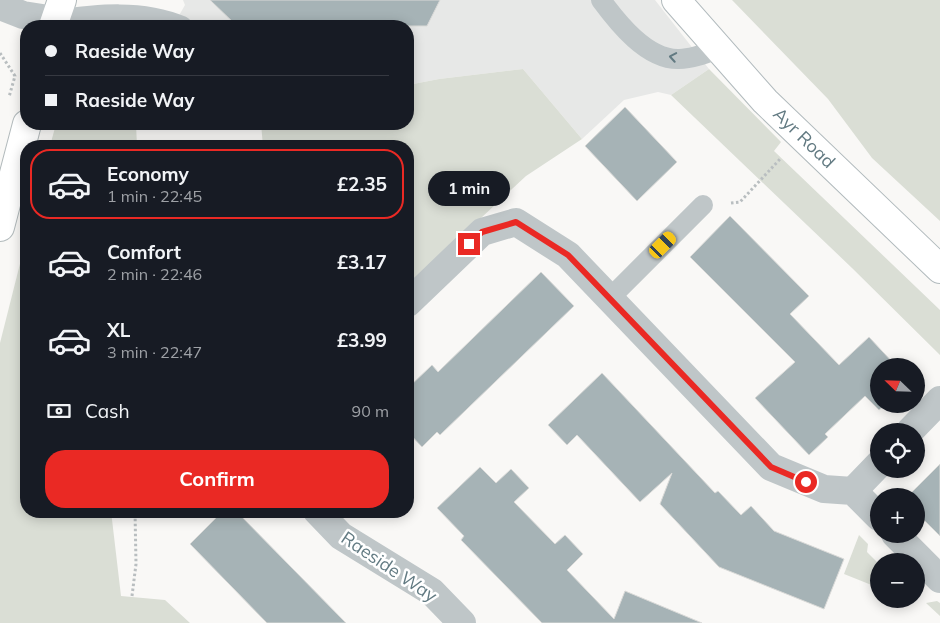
<!DOCTYPE html>
<meta charset="utf-8">
<style>
:root{--surface:#171b24;--page:#242831;--text:#f1f3f6;--muted:#9ea1a6;--line:#363941;--accent:#ea2924}
body{margin:0;font-family:Mulish,sans-serif;background:var(--page);color:var(--text);height:100vh;display:flex;flex-direction:column;font-size:19px;white-space:nowrap}
*{box-sizing:border-box;margin:0}
p{font-size:16px;color:var(--muted)}
.icon{flex:none;width:28px;height:28px;fill:none;stroke:currentColor;stroke-width:2;stroke-linecap:round;stroke-linejoin:round}
.map{position:relative;flex:1;overflow:hidden}
.side{position:absolute;left:20px;top:140px;width:394px;height:378px;display:flex;flex-direction:column;background:var(--surface);border-radius:20px;box-shadow:0 2px 12px #0003}
.side>*{flex:none}
.guide{position:absolute;left:20px;top:20px;width:394px;height:110px;border-radius:20px;box-shadow:0 2px 12px #0003;display:grid;align-content:center;height:110px;padding:0 25px;background:var(--surface)}
.needle{width:32px;rotate:293deg}
.fabs{position:absolute;left:870px;top:358px;display:grid;gap:10px}
.fabs a{display:grid;place-items:center;width:55px;height:55px;border-radius:50%;background:var(--surface);box-shadow:0 2px 12px #0003;font-size:25px}
.end{position:absolute;width:22px;height:22px;margin:-11px;border:6px solid #ea2924;background:#fff;box-shadow:0 0 0 2px #fff}
.from{border-radius:50%}
.bubble{position:absolute;height:35px;border-radius:18px;background:var(--surface);box-shadow:0 2px 12px #0003;font-size:16px;font-weight:700;line-height:35px;text-align:center}
.car{position:absolute;width:15px;height:30px;margin:-15px -8px;border-radius:6px;box-shadow:0 0 4px 1px #0007;background:linear-gradient(#f5c518 24%,#345 0 40%,#f5c518 0 76%,#345 0 86%,#f5c518 0)}
.guide b{display:flex;align-items:center;gap:18px;height:48px;font-size:19px}
.guide b+b{border-top:1px solid var(--line)}
.guide i{width:12px;height:12px;background:var(--text)}
ul{padding:9px 0 0;list-style:none}
li{display:flex;align-items:center;gap:15px;height:70px;margin:0 10px 8px;padding:0 15px;border:2px solid transparent;border-radius:20px}
li div{flex:1}
li b{display:block;font-size:19px}
li em{font-style:normal;font-weight:700}
li.on{border-color:var(--accent)}
li>.icon{width:45px;height:45px;stroke-width:1.5}
.pay{display:flex;align-items:center;gap:12px;height:55px;padding:0 25px;font-size:19px}
.pay p{margin-inline-start:auto}
.cta{display:flex;gap:10px;margin-top:auto;padding:10px 25px}
.cta a{flex:1;height:58px;border-radius:20px;background:var(--accent);color:#fff;font-size:20px;font-weight:700;line-height:58px;text-align:center}
.map>svg:first-child{display:block}
.built{fill:#e7e8e7}
.green{fill:#daded5}
.building{fill:#a6b3b6;stroke:#dadad8}
.lines{fill:none;stroke-linecap:round;stroke-linejoin:round}
.secondary-casing{stroke:#b1babd;stroke-width:30}
.primary-casing{stroke:#b2babc;stroke-width:30}
.path{stroke:#b9bec0;stroke-width:3;stroke-dasharray:2.5 2.5;stroke-linecap:butt}
.lane{stroke:#bfc6c8;stroke-width:20}
.street{stroke:#bfc6c8;stroke-width:28}
.secondary{stroke:#fff;stroke-width:28}
.primary{stroke:#fff;stroke-width:28}
.oneway{stroke:#627a82}
.route{stroke:#ea2924;stroke-width:6}
.labels{text-anchor:middle;stroke-width:5;stroke-linejoin:round;paint-order:stroke}
.street-label{font-size:18px;fill:#627a82;stroke:#fff}
</style>
<div class="map">
<svg width="940" height="623" viewBox="0 0 940 623">
<rect width="100%" height="100%" fill="#f9f8f6"/>
<path class="built" d="M183,0h472l54,69 -38,26 -13,-3 -34,8 -42,39 -59,-70 -84,10 -31,6v-59h-235l12,-21z"/>
<g class="green">
<path d="M732,0h208v221l-68,-63 -44,-59z"/>
<path d="M523,69l59,70 -56,37 -118,110v-140h-145l-2,-22h147v-39l31,-6z"/>
<path d="M709,69l72,73 -7,9 166,159v45l-88,-87 -181,-173z"/>
<path d="M56,124h80l1,22h-87z"/>
<path d="M26,240v271h85l10,85 44,4 25,23h-190v-280z"/>
<path d="M859,535l9,9 -1,8 12,12v24l-35,-14z"/>
<path d="M937,601l3,2v13l-14,-13z"/>
</g>
<g class="building">
<path d="M210,0h230l-13,26h-190z"/>
<path d="M625,107l52,55 -40,39 -52,-55z"/>
<path d="M730,216l79,80 -19,18 49,51 30,-28 27,29h-17v38h7l-7,6 -14,-14 -40,38 3,3 -19,18 -54,-57 40,-36 -105,-105z"/>
<path d="M541,272l33,34 -134,129 -3,-3 -15,15 -14,-15v-44l24,-23 6,7z"/>
<path d="M602,373l113,120 3,-2 23,24 10,-9 23,25 70,28 -20,50 -105,-42 -59,-63 12,-31 -32,29 -63,-67 -10,10 -19,-20z"/>
<path d="M940,464v72l-24,-24v-16h-8z"/>
<path d="M480,467l16,16 15,-14 18,19 -15,14 41,42 10,-9 18,19 -16,16 47,49 11,-28 77,32h-160l-81,-83 3,-4 -27,-28z"/>
<path d="M223,511h13l110,112h-79l-77,-79z"/>
</g>
<g class="lines">
<g class="secondary-casing">
<path id="secondary" d="M676,0l89,101 175,168"/>
</g>
<g class="primary-casing">
<g id="primary">
<path d="M53,26l9,-26"/>
<path d="M0,227l27,-103"/>
</g>
</g>
<g class="path">
<path d="M0,53l15,23 -6,21"/>
<path d="M731,203l9,-1 41,-44"/>
<path d="M132,596l4,-32 -1,-53"/>
</g>
<g class="lane">
<path d="M601,0c17,23 46,60 78,59 14,0 28,-6 41,-11"/>
<path d="M55,20c42,-6 87,-11 127,6"/>
<path d="M610,298l93,-93"/>
</g>
<g class="street">
<path d="M0,6l23,9 32,5"/>
<path d="M408,303l74,-71 34,-10 52,33 203,212 53,22 29,2 26,26"/>
<path d="M910,431l30,-31"/>
<path d="M853,491l26,-27"/>
<path d="M317,511l24,25 91,56 30,31"/>
<path d="M895,534l45,45"/>
</g>
<use href="#secondary" class="secondary"/>
<use href="#primary" class="primary"/>
</g>
<defs><path id="oneway-chevron" d="M-2-3.5L2.5 0L-2 3.5" fill="none" stroke-width="1.6" stroke-linecap="round" stroke-linejoin="round" transform="scale(1.25)"/></defs>
<use class="oneway" href="#oneway-chevron" transform="translate(673 57) rotate(-170)"/>
<g class="lines">
<path class="route" d="M469,244l13,-12 34,-10 52,33 203,212 35,15"/>
</g>
<g class="labels">
<g class="street-label">
<text transform="translate(804 138) rotate(44)" y="6">Ayr Road</text>
<text transform="translate(389 567) rotate(34)" y="6">Raeside Way</text>
</g>
</g>
</svg>
<div class="fabs">
<a><svg class="needle" viewBox="-14 -14 28 28"><path d="M0-13l5 13h-10z" fill="#e53935"/><path d="M0 13l5-13h-10z" fill="#9ea1a6"/></svg></a>
<a><svg class="icon" aria-label="locate" viewBox="0 0 24 24"><circle cx="12" cy="12" r="6"/><path d="M12 2v4M12 18v4M2 12h4M18 12h4"/></svg></a>
<a>+</a>
<a>−</a>
</div>
<i class="end from" style="left:806px;top:482px"></i>
<i class="end" style="left:469px;top:244px"></i>
<div class="bubble" style="left:428px;top:171px;width:82px">1 min</div>
<i class="car" style="left:663px;top:245px;rotate:45deg"></i>
<div class="guide">
<b><i class="from"></i>Raeside Way</b>
<b><i></i>Raeside Way</b>
</div>
<section class="side">
<ul>
<li class="on"><svg class="icon" aria-label="car" viewBox="0 0 24 24"><path d="M5 17H2v-5l4-1 3-4h7l3 4 3 1v5h-3M9 17h6M6 11h13"/><circle cx="7" cy="17" r="2"/><circle cx="17" cy="17" r="2"/></svg><div><b>Economy</b><p>1 min · 22:45</p></div><em>£2.35</em></li>
<li><svg class="icon" aria-label="car" viewBox="0 0 24 24"><path d="M5 17H2v-5l4-1 3-4h7l3 4 3 1v5h-3M9 17h6M6 11h13"/><circle cx="7" cy="17" r="2"/><circle cx="17" cy="17" r="2"/></svg><div><b>Comfort</b><p>2 min · 22:46</p></div><em>£3.17</em></li>
<li><svg class="icon" aria-label="car" viewBox="0 0 24 24"><path d="M5 17H2v-5l4-1 3-4h7l3 4 3 1v5h-3M9 17h6M6 11h13"/><circle cx="7" cy="17" r="2"/><circle cx="17" cy="17" r="2"/></svg><div><b>XL</b><p>3 min · 22:47</p></div><em>£3.99</em></li>
</ul>
<div class="pay"><svg class="icon" aria-label="cash" viewBox="0 0 24 24"><path d="M3 7h18v10H3z"/><circle cx="12" cy="12" r="2"/></svg>Cash<p>90 m</p></div>
<div class="cta"><a>Confirm</a></div>
</section>
</div>
